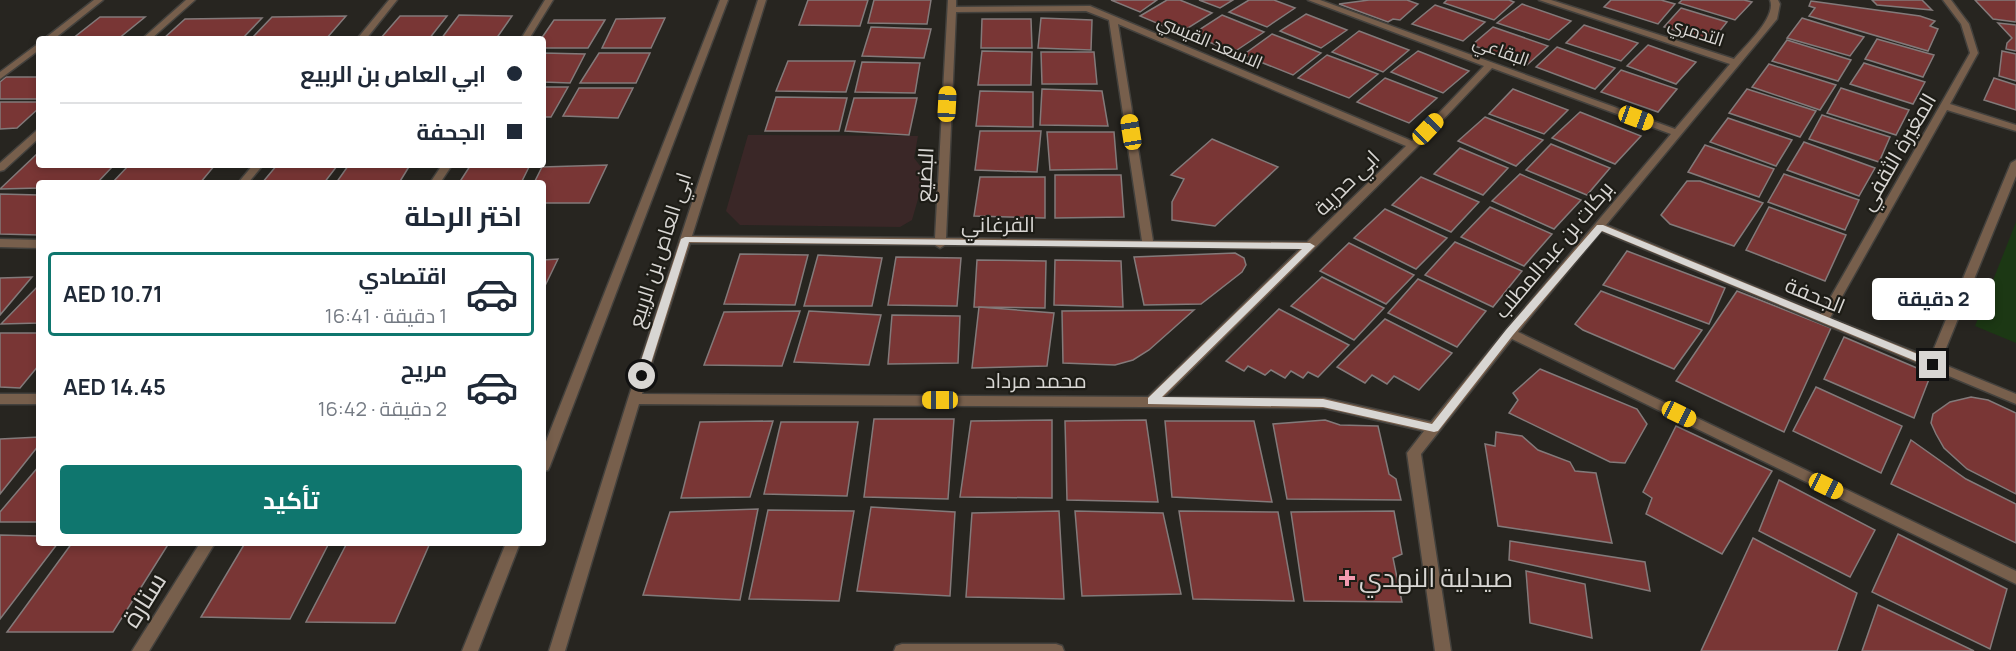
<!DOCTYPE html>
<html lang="ar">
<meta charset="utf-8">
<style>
:root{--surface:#fff;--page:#f6f6f7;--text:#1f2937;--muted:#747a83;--line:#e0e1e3;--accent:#0f766e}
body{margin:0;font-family:Manrope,Cairo,sans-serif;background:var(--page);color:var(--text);direction:rtl;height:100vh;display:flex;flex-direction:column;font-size:22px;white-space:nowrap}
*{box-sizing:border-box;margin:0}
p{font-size:20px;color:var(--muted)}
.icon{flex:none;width:33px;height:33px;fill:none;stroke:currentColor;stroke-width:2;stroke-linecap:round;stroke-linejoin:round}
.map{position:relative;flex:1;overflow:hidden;direction:ltr}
.details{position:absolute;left:36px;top:180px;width:510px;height:366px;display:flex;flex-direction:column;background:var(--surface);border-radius:6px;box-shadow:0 3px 9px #0003;direction:rtl}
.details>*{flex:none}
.guide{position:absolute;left:36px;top:36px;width:510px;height:132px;border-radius:6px;box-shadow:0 3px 9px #0003;direction:rtl;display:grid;align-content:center;height:132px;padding:0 24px;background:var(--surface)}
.end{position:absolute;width:27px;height:27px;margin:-14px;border:8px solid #d8d6d3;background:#111;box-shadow:0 0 0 3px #111}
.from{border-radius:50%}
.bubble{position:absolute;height:42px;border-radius:6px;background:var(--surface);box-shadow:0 3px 9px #0003;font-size:20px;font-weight:700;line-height:42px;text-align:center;direction:rtl}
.car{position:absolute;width:18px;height:36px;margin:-18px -9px;border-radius:8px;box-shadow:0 0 4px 2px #0007;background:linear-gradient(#f5c518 24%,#345 0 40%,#f5c518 0 76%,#345 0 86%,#f5c518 0)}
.guide b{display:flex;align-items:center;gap:21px;height:57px;font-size:22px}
.guide b+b{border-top:2px solid var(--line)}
.guide i{width:15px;height:15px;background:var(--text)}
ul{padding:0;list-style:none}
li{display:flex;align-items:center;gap:18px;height:84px;margin:0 12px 9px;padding:0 12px;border:3px solid transparent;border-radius:6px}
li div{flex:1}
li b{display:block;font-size:22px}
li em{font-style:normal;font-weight:700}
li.selected{border-color:var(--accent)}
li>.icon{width:54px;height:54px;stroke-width:1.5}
h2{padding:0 24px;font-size:27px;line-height:72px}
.button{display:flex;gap:12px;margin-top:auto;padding:12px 24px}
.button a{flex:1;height:69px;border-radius:6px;background:var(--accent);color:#fff;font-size:24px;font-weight:700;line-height:69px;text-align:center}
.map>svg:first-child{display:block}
.education{fill:#3a2727}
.green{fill:#1c3814}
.building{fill:#793635;stroke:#837a7a;stroke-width:1.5}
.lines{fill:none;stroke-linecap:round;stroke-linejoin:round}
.street-casing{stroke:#43413d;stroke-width:3}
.street{fill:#775f4c;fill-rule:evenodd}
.route{fill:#d8d6d3}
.poi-dot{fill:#f29ab0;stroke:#1d1c16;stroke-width:2}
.labels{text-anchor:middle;stroke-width:4.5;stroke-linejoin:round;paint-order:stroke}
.far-street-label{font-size:18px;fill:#d8d6d3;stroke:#1d1c16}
.street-label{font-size:21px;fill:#d8d6d3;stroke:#1d1c16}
.near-poi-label{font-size:26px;fill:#d8d6d3;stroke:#1d1c16;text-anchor:start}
.near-street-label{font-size:26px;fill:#d8d6d3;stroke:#1d1c16}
</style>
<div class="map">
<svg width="2016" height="651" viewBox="0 0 2016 651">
<rect width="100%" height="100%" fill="#272520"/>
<path class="education" d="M748,135l170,1 -4,22 11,14 -3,24 -4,3 -6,21 -12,7 -160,-2 -14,-14z"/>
<path class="green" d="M2016,222v121l-41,-17z"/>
<g class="building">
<path d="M808,0h60l-8,26 -61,-1z"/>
<path d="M874,0h57l-4,24 -59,-1z"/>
<path d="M1111,0h46l-17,12z"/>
<path d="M1167,0h13l32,13 -32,20 -40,-17z"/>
<path d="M1199,0h34l-13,8z"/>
<path d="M1249,0h25l21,8 -28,19 -38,-15z"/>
<path d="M1369,0h38l11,4 -18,16 -7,-1 -5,3 -49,-18z"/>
<path d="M1447,0h62l5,2 -20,18 -50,-17z"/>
<path d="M1611,0h50l14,4 -17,20 -54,-17z"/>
<path d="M1682,0h62l8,2 -17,18 -56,-17z"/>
<path d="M1872,0h50l10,10 -55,-5z"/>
<path d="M1975,0h41v22l-23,-3z"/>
<path d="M1811,1l109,15 15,5 -5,5 8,3 -10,22 -119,-35 6,-8 -6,-2z"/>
<path d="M1522,4l49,17 -22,19 -52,-17z"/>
<path d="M1435,5l50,17 -22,19 -51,-17z"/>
<path d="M1681,8l46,14 -16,20 -47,-15z"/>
<path d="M1306,14l41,16 -26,18 -41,-17z"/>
<path d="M459,15l53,1 -16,23h-55z"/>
<path d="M1222,15l42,17 -30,20 -43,-17z"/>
<path d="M346,16l-20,23h-75l21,-22z"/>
<path d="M400,16h47l-18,23h-49z"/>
<path d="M100,17h45l-27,22h-46z"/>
<path d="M262,18l-20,21h-79l22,-20z"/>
<path d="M665,18l-14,30h-49l14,-29z"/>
<path d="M1041,18l51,2 -1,30 -53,-2z"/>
<path d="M1802,18l62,19 -14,19 -63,-18z"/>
<path d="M982,19h49l1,29h-51z"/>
<path d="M554,20h51l-17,28h-45l-2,-9z"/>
<path d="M1998,23l18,2v26l-10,-2 1,-6 5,-5z"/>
<path d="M1584,25l54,18 -17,18 -55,-18z"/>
<path d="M871,27l60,2 -7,29 -62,-2z"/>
<path d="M1493,27l55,19 -21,19 -55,-20z"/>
<path d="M1359,31l50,19 -26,22 -51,-20z"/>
<path d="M1272,34l49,19 -28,22 -50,-20z"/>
<path d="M1877,39l57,16 -11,22 -58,-18z"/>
<path d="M1787,40l64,20 -13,21 -66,-20z"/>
<path d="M1648,45l48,17 -20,22 -49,-18z"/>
<path d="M1557,47l58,21 -20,21 -59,-22z"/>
<path d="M982,51l50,1 -1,33h-53z"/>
<path d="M1418,51l51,20 -26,22 -52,-21z"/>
<path d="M2002,51l14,3v27l-17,-5z"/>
<path d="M1041,52h53l3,32h-55z"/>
<path d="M543,53l42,1 -15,29 -27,-1z"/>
<path d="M599,53h51l-14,30h-56z"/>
<path d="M1327,55l51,19 -29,24 -51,-20z"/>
<path d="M788,61h67l-9,31 -70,-1z"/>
<path d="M862,62l58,1 -5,30 -60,-1z"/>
<path d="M1864,63l61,19 -12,22 -63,-20z"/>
<path d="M1769,64l67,21 -16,25 -68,-23z"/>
<path d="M1621,70l56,19 -19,23 -57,-20z"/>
<path d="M6,77h33v22h-39v-17z"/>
<path d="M1385,78l52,20 -28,25 -52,-21z"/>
<path d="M1994,78l22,7v25l-32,-10z"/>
<path d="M543,87h25l-17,30h-8z"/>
<path d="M579,88h54l-15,30 -55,-2z"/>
<path d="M1841,88l68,22 -13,25 -69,-22z"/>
<path d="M1042,89l60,2 6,35 -68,-1z"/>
<path d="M1513,89l55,21 -24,24 -55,-20z"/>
<path d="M1747,89l69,22 -16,26 -71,-24z"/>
<path d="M980,91l53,1v35l-57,-1z"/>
<path d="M776,97l71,1 -8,33h-74z"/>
<path d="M854,98h63l-8,37 -64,-4z"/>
<path d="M0,102h39v6l-22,20 -17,1z"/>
<path d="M1580,112l61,24 -26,28 -63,-26z"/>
<path d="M1822,115l68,22 -11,25 -70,-23z"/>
<path d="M1485,117l58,23 -27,26 -58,-25z"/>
<path d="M1728,118l64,22 -16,26 -66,-24z"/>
<path d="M980,131h61l-4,41 -62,-2z"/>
<path d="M1047,132h67l3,37 -67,1z"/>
<path d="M1212,139l66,28 -63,59 -43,-6v-18l12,-23 -13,-4z"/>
<path d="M1804,142l71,26 -16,28 -72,-26z"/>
<path d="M1551,144l59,24 -23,27 -61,-25z"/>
<path d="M1705,145l69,24 -15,28 -71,-25z"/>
<path d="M1460,148l48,20 -25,27 -49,-21z"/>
<path d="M39,152v13h75l-17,18h-58v5l-39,1z"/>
<path d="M129,165h86l-15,18h-88z"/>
<path d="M277,165l60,1 -13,17h-62z"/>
<path d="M410,165l-11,18h-63l12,-17z"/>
<path d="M530,165l-9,18h-62l11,-17z"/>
<path d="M607,165l-18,38h-46v-20h-9l8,-16z"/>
<path d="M1520,174l61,26 -27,29 -62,-28z"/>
<path d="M1784,174l75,26 -14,30 -77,-28z"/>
<path d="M1055,175h66l3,42 -69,1z"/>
<path d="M980,177h65v41l-71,-2z"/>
<path d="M1421,177l58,25 -28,30 -59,-27z"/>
<path d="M1687,181h13l63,22 -29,43 -64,-22 -9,-9z"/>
<path d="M0,194l39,1v40l-39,-1z"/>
<path d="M1490,207l62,27 -28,32 -63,-29z"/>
<path d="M1769,207l77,28 -21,46 -79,-31z"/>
<path d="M1385,209l62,29 -31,31 -62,-31z"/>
<path d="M1455,242l67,29 -29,36 -68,-32z"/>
<path d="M1349,243l65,32 -28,29 -66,-33z"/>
<path d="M1627,251l98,37 -16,36 -106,-39z"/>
<path d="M1235,253l9,5 2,7 -4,7 -41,32 -57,1 -10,-48z"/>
<path d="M740,254l68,1 -13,50 -71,-1z"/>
<path d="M818,255l64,3 -10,48h-68z"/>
<path d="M896,257l65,1 -4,48 -69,-1z"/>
<path d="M558,259l-15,31v-30z"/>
<path d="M977,260l69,1 -1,47 -71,-1z"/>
<path d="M1055,260l66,1 2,46 -69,-2z"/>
<path d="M32,277l-32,38v-37z"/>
<path d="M1322,277l62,31 -30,32 -63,-34z"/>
<path d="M1418,279l68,32 -29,36 -69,-34z"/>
<path d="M39,285v38l-38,1z"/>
<path d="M1601,291l101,39 -28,39 -91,-39 -8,-6z"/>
<path d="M1737,291l94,37 -47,104 -108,-51z"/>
<path d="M979,307l75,6 -7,53 -75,2z"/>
<path d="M1279,309l70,36 -31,32 -10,-5 -5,6 -12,-7 -6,7 -14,-8 -6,5 -17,-9 -4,5 -18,-10z"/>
<path d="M1194,310l-45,40 -16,10 -18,5 -52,-2 -1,-52z"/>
<path d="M800,311l-18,55 -78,-1 20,-53z"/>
<path d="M809,311l72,4 -12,50 -75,-3z"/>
<path d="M892,315l68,1 -2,47 -70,1z"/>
<path d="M1385,319l67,34 -33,37 -25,-14 -7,8 -15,-9 -7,8 -28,-16z"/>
<path d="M0,333h39v32l-19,23 -20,-1z"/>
<path d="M1844,337l87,37 -17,44 -90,-39z"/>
<path d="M1540,369l97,40 10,15 -22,39 -15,-1 -101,-49 9,-13 -5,-7z"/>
<path d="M1816,387l86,39 -21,47 -88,-42z"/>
<path d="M1971,397l17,3 28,13v81l-49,-25 -23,-21 -8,-14 -5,-11 2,-9 17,-12z"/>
<path d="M874,419h80l-6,80 -84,-2z"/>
<path d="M1052,420v78l-92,-1 11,-76z"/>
<path d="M1146,420l12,82 -91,-2 -2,-79z"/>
<path d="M1325,420l15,5 38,1 11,48 7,5 5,21 -114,-1 -14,-75z"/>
<path d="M773,421l-23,76 -69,1 19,-76z"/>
<path d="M1165,421h89l18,81 -100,-5z"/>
<path d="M781,422h77l-11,74 -83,-2z"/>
<path d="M1676,426l96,45 -50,83 -76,-40 6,-16 -9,-6z"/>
<path d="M1496,432l26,4 16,14 32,12 5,9 21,2 16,70 -114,-17 -13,-82 10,2z"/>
<path d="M39,437v8l-39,49v-55z"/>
<path d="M1911,440l55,39 50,25v39l-125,-59z"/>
<path d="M39,466v56h-39v-10z"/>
<path d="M1779,480l96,50 -25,47 -91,-46z"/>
<path d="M871,507l84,5 -5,84 -93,-5z"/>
<path d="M758,509l-18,91 -97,-5 27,-83z"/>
<path d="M768,510l86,1 -15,90 -90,-2z"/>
<path d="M1059,511l5,88 -98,-2 6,-84z"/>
<path d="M1075,511l88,2 18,81 -99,2z"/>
<path d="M1179,511l99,1 16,89 -101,-2z"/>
<path d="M1394,511l8,43 -9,4 9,44 -98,-1 -13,-89z"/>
<path d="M1898,534l109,55 -17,60 -118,-57z"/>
<path d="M0,535l39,1v7h19l-58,76z"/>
<path d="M1753,538l104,55 -20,58h-136z"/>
<path d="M1510,541l135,21 5,29 -141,-31z"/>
<path d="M72,543h97l-56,89h-106z"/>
<path d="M245,543h84l-39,76 -89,-2z"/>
<path d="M347,543h83l-35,80 -89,-1z"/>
<path d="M1526,571l59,13 7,54 -62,-15z"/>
<path d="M1878,605l96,46h-112z"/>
</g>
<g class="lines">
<g class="street-casing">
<g id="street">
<path d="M94,0h9l-49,39h-10z"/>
<path d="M186,0h9l-44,39h-9z"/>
<path d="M389,0h8l-31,39h-9z"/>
<path d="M545,0h8l-24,39h-8z"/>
<path d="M720,0h8l-178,466 -2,4 -5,1v-22z"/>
<path d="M758,0h8l-74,236 243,2 13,-238h8v7l134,-1 322,135 72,-75 -176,-66h12l355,129 55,-65 -191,-64h12l183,59c11,-13 43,-42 36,-59h8l2,4 -3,15 -171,206 215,89 149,-261 -9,-29 -18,-24h8l18,24 9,29 -28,51 66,21v6l-69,-21 -117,208 100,40 81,-195 5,-3v16l-76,187 76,31v10l-415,-173 -83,101 498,239v13l-504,-245 -91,115 30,197h-16l-28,-198 17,-22 -100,-23 -685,-4 -74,247h-16l79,-252zM1086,11l23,9 33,221 -196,-3 10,-226zM1118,24l288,122 -99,96 -154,-1zM1492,68l179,66 -165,196 -75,92 -107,-24 -160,-1 253,-250zM690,243l245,2 5,3 5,-3 355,4 -152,148 -506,-3z"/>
<path d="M39,43v7l-39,29v-7z"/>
<path d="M39,130v8l-35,32 -4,1v-8l36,-32z"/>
<path d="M253,165h10l-15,18h-10z"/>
<path d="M442,165h10l-12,18h-10z"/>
<path d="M0,239l39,1v8l-39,-1z"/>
<rect x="0" y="394" width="39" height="10"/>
<path d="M200,543h15l-66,108h-17z"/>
<path d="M506,543h14l-42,108h-16z"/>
<path d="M902,644h154l6,2 2,5h-170l2,-5z"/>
</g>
</g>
<use href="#street" class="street"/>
</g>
<path class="route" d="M1597,225h6l334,137 1,3 -1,2h-7l-328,-136 -89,104 -75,96 -4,1 -111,-25 -175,-3v-6l154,-149 -613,-7 -42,134 -5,4 -6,-4 45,-137 4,-2 625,6 5,3 -2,2 -151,149 161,2 109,25 74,-94z"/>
<path class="poi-dot" d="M1344 569h6v6h6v6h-6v6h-6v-6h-6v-6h6z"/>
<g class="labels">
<g class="far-street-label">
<text transform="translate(1696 32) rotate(18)" y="6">التدمري</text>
<text transform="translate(1210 42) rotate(23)" y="6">الاسعد القيسي</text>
<text transform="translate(1501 51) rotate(20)" y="6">البقاعي</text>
</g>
<g class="street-label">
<text transform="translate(1898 152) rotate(-60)" y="7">المغيرة الثقفي</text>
<text transform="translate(925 175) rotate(-87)" y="7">البضيع</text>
<text transform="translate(1347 183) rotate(-45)" y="7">ابي حدرية</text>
<text x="998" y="232">الفرغاني</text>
<text transform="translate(660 250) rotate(-72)" y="7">ابي العاص بن الربيع</text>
<text transform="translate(1554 250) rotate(-50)" y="7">بركات بن عبدالمطلب</text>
<text transform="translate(1815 296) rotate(22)" y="7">الجحفة</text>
<text x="1036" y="388">محمد مرداد</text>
</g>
<g class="near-poi-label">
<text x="1359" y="587">صيدلية النهدي</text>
</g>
<g class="near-street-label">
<text transform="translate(144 600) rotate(-58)" y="9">ستارة</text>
</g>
</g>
</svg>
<i class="end from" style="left:642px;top:376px"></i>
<i class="end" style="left:1933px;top:365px"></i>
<div class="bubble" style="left:1872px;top:278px;width:123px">2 دقيقة</div>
<i class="car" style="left:947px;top:104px;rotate:3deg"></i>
<i class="car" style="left:1636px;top:118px;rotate:110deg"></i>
<i class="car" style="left:1428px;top:129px;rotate:44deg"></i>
<i class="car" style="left:1131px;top:132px;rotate:351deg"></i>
<i class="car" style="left:940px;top:400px;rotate:270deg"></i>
<i class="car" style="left:1679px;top:414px;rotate:116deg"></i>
<i class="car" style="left:1826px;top:486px;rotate:116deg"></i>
<div class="guide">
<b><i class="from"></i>ابي العاص بن الربيع</b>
<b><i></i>الجحفة</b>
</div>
<section class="details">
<h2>اختر الرحلة</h2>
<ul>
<li class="selected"><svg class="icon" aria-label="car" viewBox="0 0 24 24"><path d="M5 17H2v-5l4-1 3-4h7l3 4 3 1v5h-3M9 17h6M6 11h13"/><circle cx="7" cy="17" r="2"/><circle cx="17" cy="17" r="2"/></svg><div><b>اقتصادي</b><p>1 دقيقة · 16:41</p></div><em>AED 10.71</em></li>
<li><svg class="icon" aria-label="car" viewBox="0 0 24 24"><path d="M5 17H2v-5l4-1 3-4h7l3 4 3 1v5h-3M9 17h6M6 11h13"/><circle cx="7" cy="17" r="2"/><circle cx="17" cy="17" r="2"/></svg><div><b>مريح</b><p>2 دقيقة · 16:42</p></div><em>AED 14.45</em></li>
</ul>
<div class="button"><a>تأكيد</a></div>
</section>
</div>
